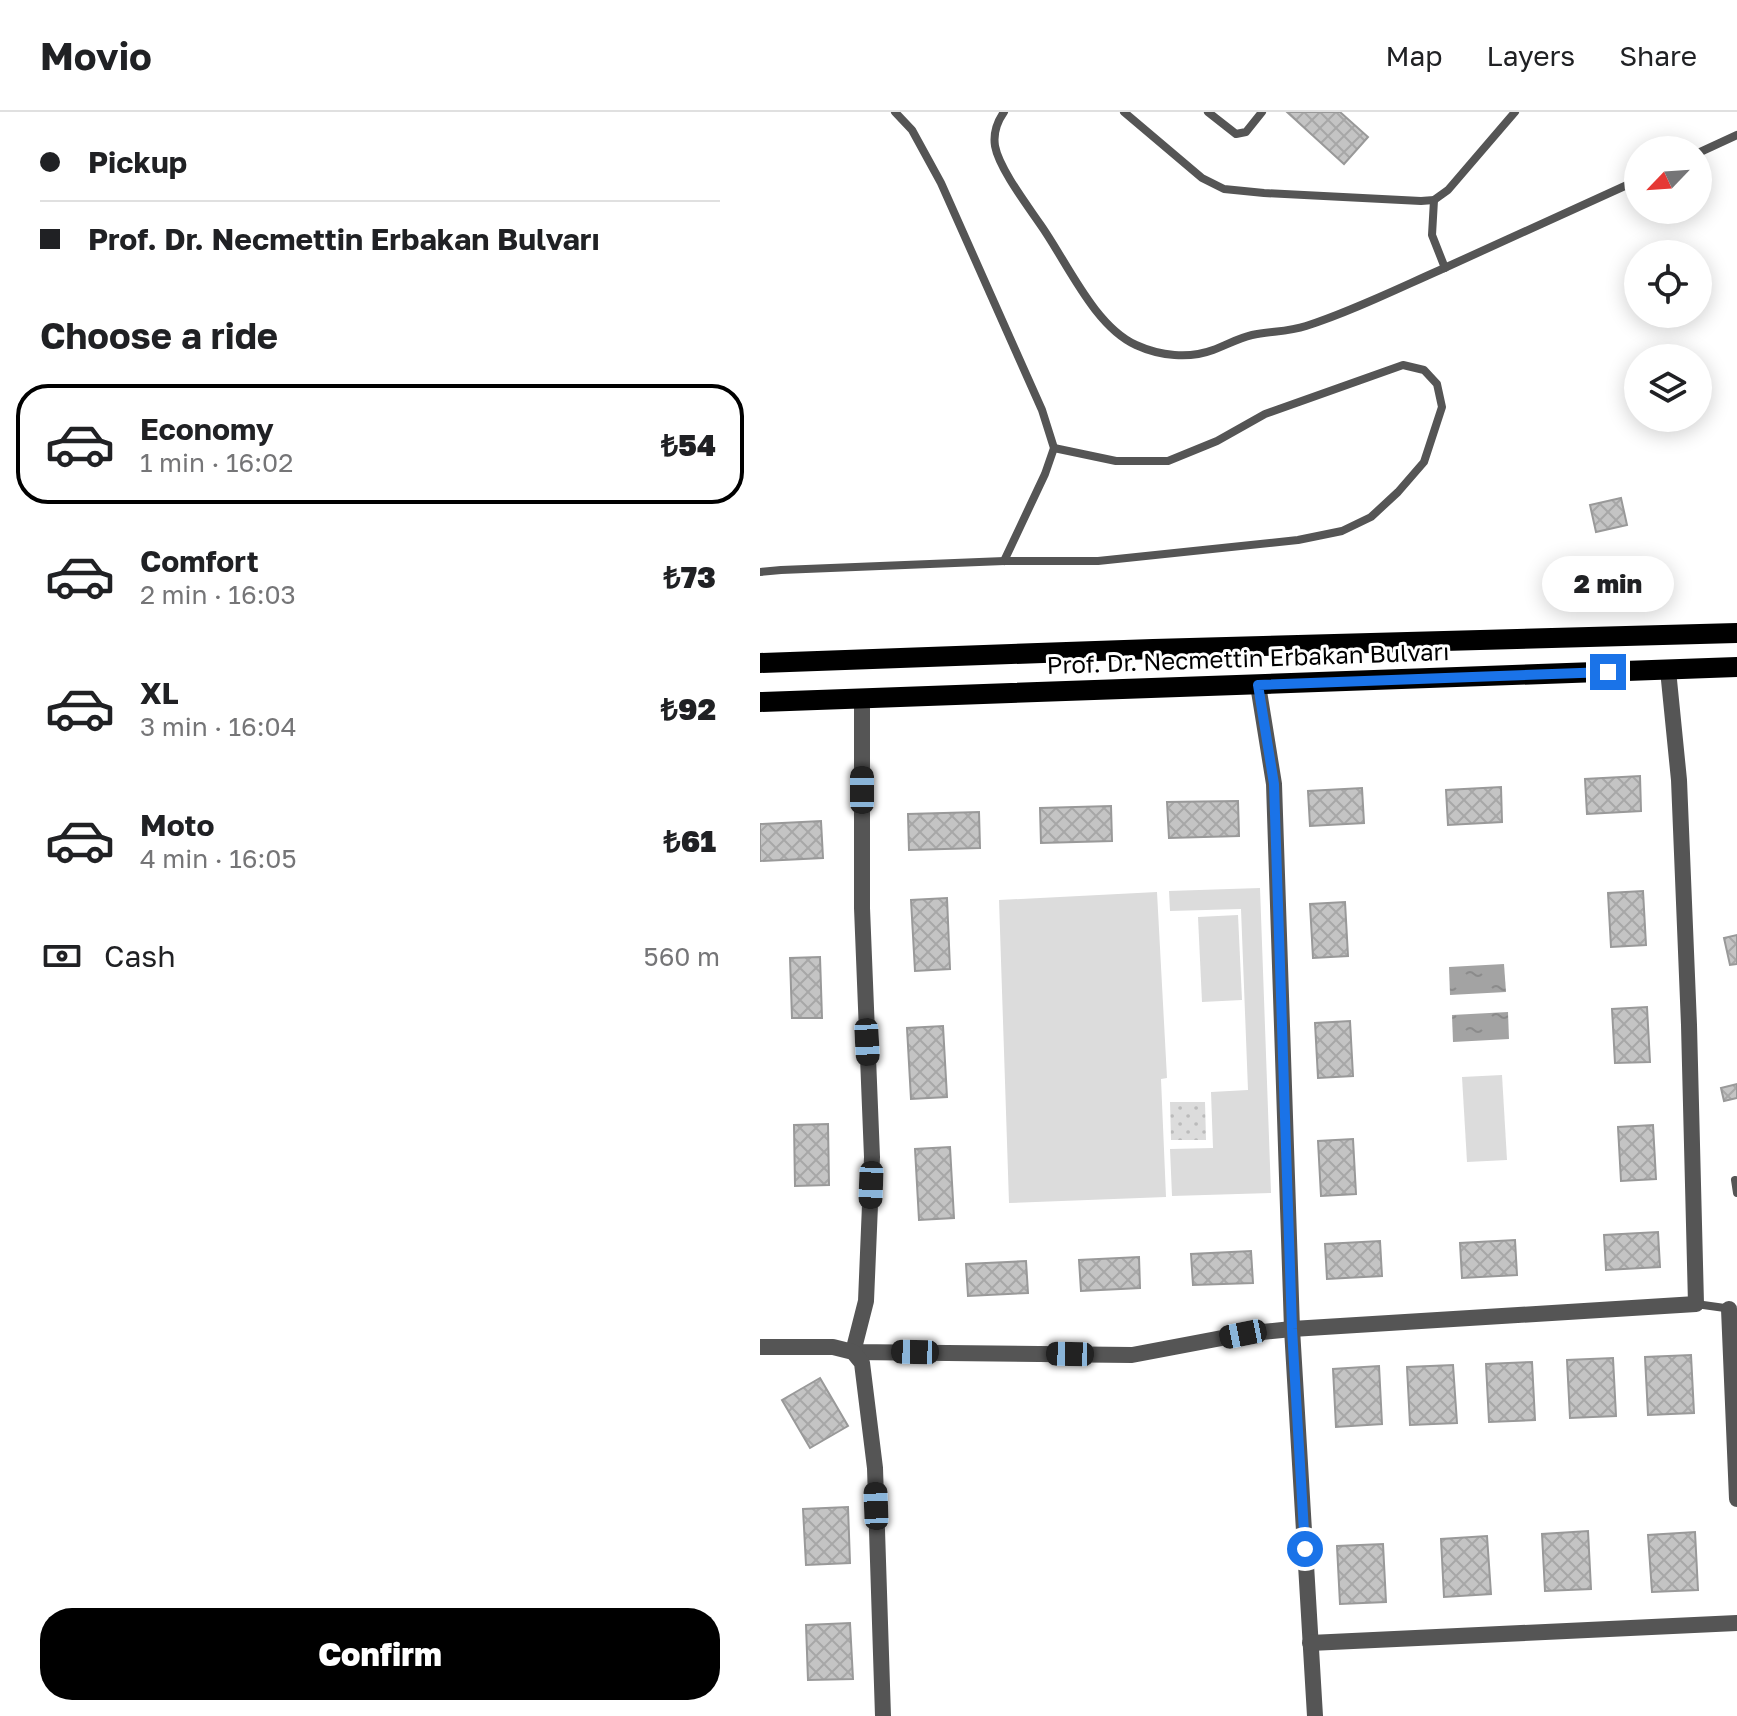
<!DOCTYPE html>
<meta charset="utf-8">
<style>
:root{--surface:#fff;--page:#f6f6f6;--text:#202124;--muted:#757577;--line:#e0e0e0;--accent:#000}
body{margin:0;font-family:"Golos Text",sans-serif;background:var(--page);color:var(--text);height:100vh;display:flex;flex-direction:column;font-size:30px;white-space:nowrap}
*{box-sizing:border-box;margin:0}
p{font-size:26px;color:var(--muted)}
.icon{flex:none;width:44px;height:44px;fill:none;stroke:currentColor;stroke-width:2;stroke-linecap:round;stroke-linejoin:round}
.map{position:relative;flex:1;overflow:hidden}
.sheet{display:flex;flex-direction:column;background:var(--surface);width:760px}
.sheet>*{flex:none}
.guide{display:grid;align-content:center;height:176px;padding:0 40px;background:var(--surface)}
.needle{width:52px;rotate:245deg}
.tools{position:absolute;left:864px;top:24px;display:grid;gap:16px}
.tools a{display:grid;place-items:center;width:88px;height:88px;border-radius:50%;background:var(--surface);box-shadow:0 4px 20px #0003;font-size:40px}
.end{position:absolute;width:36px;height:36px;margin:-18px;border:10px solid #1a73e8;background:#fff;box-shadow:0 0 0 4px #fff}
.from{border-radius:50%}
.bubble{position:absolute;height:56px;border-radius:28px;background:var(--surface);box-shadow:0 4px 20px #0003;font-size:26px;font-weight:800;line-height:56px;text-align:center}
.car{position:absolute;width:24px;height:48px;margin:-24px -12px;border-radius:10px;box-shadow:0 0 6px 2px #0007;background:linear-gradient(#222 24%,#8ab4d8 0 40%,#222 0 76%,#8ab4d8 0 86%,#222 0)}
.guide b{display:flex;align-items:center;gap:28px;height:76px;font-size:30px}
.guide b+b{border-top:2px solid var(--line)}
.guide i{width:20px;height:20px;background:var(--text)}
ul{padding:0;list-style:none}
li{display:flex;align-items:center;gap:24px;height:120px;margin:0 16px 12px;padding:0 24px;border:4px solid transparent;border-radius:32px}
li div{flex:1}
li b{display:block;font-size:30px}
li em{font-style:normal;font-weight:800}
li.active{border-color:var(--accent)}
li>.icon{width:72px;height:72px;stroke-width:1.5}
h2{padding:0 40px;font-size:36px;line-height:96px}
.pay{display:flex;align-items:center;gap:20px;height:88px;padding:0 40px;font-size:30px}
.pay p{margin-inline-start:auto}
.button{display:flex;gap:16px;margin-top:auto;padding:16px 40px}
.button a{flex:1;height:92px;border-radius:32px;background:var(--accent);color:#fff;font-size:32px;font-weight:800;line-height:92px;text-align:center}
header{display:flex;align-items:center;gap:48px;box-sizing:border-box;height:112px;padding:0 40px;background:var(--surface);border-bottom:2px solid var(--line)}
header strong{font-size:38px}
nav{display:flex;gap:44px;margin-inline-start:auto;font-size:28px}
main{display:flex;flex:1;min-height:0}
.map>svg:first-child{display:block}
.grass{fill:#dcdcdc}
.park{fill:url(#park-dots)}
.water{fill:url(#water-ripples)}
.building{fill:url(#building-cross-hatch);stroke:#999;stroke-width:2}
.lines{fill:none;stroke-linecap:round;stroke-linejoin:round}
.lane{stroke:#555;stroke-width:8}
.street{stroke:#555;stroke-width:16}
.primary{stroke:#000;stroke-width:20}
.route{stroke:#1a73e8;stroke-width:10}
.labels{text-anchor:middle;stroke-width:6;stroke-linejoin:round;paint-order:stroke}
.street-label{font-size:24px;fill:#000;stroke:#fff}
</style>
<header>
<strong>Movio</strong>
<nav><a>Map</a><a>Layers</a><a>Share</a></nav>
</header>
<main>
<section class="sheet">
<div class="guide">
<b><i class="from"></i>Pickup</b>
<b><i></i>Prof. Dr. Necmettin Erbakan Bulvarı</b>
</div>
<h2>Choose a ride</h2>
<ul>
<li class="active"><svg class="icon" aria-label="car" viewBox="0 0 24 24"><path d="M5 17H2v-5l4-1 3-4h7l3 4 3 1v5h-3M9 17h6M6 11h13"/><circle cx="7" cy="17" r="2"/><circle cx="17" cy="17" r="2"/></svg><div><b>Economy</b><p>1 min · 16:02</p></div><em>₺54</em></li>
<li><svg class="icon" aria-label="car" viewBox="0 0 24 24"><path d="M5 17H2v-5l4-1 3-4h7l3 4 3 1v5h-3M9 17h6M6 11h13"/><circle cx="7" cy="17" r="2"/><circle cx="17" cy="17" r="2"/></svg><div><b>Comfort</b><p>2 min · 16:03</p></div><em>₺73</em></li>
<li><svg class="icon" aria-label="car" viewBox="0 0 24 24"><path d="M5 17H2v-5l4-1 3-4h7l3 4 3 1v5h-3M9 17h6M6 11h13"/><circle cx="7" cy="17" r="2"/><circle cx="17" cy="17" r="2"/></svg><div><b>XL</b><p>3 min · 16:04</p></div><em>₺92</em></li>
<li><svg class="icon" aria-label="car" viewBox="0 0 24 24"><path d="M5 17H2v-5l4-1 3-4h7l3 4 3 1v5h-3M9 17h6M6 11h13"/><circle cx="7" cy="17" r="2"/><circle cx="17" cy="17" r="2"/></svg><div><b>Moto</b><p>4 min · 16:05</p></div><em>₺61</em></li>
</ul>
<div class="pay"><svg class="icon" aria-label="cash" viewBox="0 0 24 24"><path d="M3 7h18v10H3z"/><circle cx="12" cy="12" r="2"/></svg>Cash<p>560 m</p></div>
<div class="button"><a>Confirm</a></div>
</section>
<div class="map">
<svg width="977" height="1604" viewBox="0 0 977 1604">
<defs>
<pattern id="park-dots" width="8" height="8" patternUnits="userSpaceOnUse" patternTransform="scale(2)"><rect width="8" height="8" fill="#dcdcdc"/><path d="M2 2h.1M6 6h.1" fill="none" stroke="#bbb" stroke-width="1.8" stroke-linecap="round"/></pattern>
<pattern id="water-ripples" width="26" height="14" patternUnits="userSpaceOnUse" patternTransform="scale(2)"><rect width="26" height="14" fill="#a3a3a3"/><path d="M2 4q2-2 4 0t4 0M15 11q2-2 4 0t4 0" fill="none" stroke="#8b8b8b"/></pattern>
<pattern id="building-cross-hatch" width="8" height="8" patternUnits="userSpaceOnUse" patternTransform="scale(2)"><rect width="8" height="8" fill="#c4c4c4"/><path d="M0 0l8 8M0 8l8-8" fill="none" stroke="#a7a7a7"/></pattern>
</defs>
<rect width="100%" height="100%" fill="#fff"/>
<g class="grass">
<path d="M500,776l11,305 -99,3 -2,-47 43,-1 -2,-56 37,-2 -7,-181 -71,2 -1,-20z"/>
<path d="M397,780l10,186 -6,1 5,118 -157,6 -10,-303z"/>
<path d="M478,803l4,85 -40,2 -4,-85z"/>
<path d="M742,963l5,85 -40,2 -5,-85z"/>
</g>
<path class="park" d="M410,990h35l1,38h-35z"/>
<g class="water">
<path d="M744,852l2,28 -56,3 -1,-28z"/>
<path d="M748,900l1,27 -56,3 -1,-27z"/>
</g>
<g class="building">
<path d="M527,0h53l28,25 -24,27z"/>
<path d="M861,386l6,27 -31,7 -6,-27z"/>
<path d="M880,664l1,35 -54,3 -2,-35z"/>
<path d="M741,675l1,35 -54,3 -2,-35z"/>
<path d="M602,676l2,35 -54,3 -2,-35z"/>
<path d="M478,689l1,35 -70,2 -2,-36z"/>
<path d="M351,694l1,35 -71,2 -1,-35z"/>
<path d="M219,700l1,36 -71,2 -1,-36z"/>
<path d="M61,709l2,37 -63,3v-37z"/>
<path d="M883,779l3,54 -35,2 -3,-54z"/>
<path d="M187,786l3,71 -35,2 -4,-71z"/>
<path d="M585,790l3,54 -35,2 -3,-54z"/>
<path d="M977,823v29l-7,1 -6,-27z"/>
<path d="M60,845l2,61h-30l-2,-60z"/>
<path d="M887,895l3,55 -35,1 -3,-54z"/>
<path d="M590,909l3,55 -35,2 -3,-55z"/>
<path d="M183,914l4,71 -36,2 -4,-71z"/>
<path d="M977,972v14l-13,3 -3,-13z"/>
<path d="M68,1012l1,61 -34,1 -1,-61z"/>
<path d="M893,1013l3,54 -35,2 -3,-54z"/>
<path d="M593,1027l3,55 -35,2 -3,-55z"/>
<path d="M190,1035l4,71 -35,2 -4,-71z"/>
<path d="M898,1120l2,35 -54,3 -2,-35z"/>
<path d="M755,1128l2,35 -55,3 -2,-35z"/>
<path d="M620,1129l2,35 -55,3 -2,-35z"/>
<path d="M491,1139l2,32 -60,2 -2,-31z"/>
<path d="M379,1145l1,31 -59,3 -2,-31z"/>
<path d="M266,1149l2,32 -60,3 -2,-32z"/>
<path d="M931,1243l3,58 -46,2 -3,-58z"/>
<path d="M853,1246l3,58 -46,2 -3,-58z"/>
<path d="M772,1250l3,58 -46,2 -3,-58z"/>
<path d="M693,1253l4,58 -47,2 -3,-58z"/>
<path d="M619,1254l3,58 -46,3 -3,-58z"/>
<path d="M60,1266l28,48 -38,22 -28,-48z"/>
<path d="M88,1395l2,56 -44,2 -3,-56z"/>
<path d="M828,1419l3,58 -46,2 -3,-57z"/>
<path d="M935,1420l3,58 -46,2 -4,-57z"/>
<path d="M727,1424l4,58 -47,3 -3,-58z"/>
<path d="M623,1432l3,58 -46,2 -3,-58z"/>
<path d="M90,1511l3,56 -45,1 -2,-55z"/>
</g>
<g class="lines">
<g class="lane">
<path d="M135,0l17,18 29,53 101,227 12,38 -9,26 -41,87"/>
<path d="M244,0c-7,10 -11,21 -9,34 4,22 32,59 45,78 27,38 54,102 96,121 24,11 53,14 77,5 13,-5 26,-12 39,-15 18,-4 36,-3 54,-9 44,-14 91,-37 134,-56 66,-30 132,-60 198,-90"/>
<path d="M364,0l78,66 22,11 40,4 157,8 13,-1 14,-10 67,-78"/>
<path d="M448,0l28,22 10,-2 16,-20"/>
<path d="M938,41l39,-18"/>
<path d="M674,88l-2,35 13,33"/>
<path d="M0,460l21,-2 223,-9h94l200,-21 44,-9 29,-14 27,-25 26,-30 18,-55 -5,-23 -13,-14 -21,-5 -138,49 -48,27 -49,20h-52l-62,-13"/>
<path d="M975,1068l2,13"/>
<path d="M936,1192l36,5"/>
</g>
<g class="street">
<path d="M498,573l16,99 18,545 23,387"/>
<path d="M102,586v210l10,249 -6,144 -13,51 279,3 111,-21 49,-5 404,-25 -7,-279 -10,-245 -11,-110"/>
<path d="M969,1197l8,190"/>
<path d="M0,1235h73l20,5 9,11 13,105 8,248"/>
<path d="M550,1531l427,-20"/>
</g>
<g class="primary">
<path d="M0,551l393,-14 584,-16"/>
<path d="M0,590l977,-35"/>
</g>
</g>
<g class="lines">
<path class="route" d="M545,1437l-13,-220 -18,-545 -16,-99 350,-13"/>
</g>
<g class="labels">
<g class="street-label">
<text transform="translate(488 547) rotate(-2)" y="8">Prof. Dr. Necmettin Erbakan Bulvarı</text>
</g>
</g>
</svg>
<div class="tools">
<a><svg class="needle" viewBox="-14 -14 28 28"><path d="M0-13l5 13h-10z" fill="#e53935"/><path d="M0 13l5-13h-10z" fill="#757577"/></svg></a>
<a><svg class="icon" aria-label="locate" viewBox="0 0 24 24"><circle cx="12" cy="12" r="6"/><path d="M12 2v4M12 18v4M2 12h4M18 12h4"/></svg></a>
<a><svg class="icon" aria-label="layers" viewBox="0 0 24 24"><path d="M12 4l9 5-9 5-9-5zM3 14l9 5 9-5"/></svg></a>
</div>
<i class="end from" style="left:545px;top:1437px"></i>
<i class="end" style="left:848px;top:560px"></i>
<div class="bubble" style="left:782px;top:444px;width:132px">2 min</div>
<i class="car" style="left:102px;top:678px;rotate:0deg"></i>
<i class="car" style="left:107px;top:930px;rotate:177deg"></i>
<i class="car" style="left:111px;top:1073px;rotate:182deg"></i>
<i class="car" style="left:483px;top:1222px;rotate:259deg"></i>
<i class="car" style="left:155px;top:1240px;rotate:271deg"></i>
<i class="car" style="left:310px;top:1242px;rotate:271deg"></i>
<i class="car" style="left:116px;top:1394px;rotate:358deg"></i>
</div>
</main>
